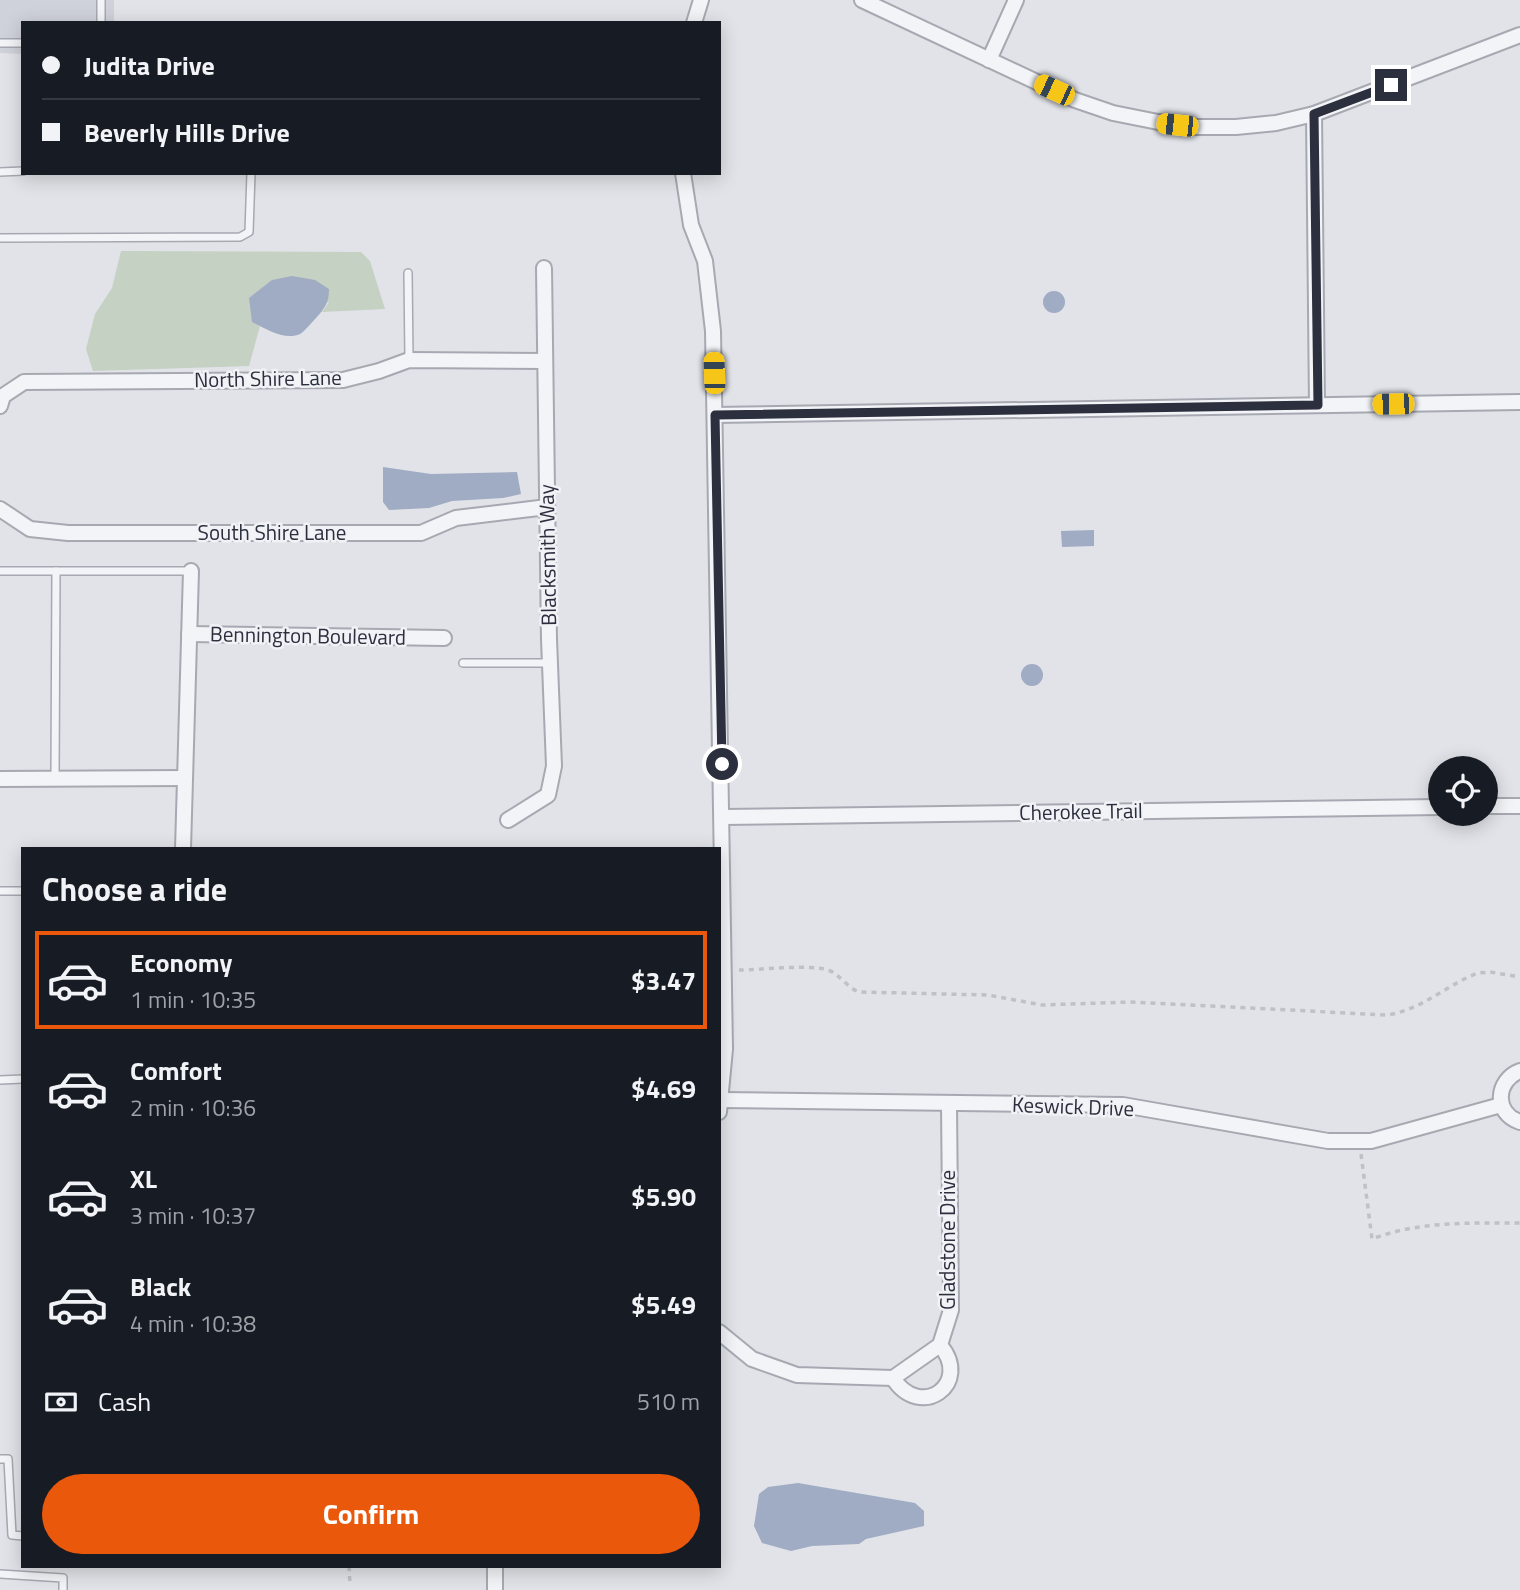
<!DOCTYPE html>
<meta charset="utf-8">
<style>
:root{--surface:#171b24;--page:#242831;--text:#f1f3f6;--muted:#9ea1a6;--line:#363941;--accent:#ea580c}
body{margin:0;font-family:"Titillium Web",sans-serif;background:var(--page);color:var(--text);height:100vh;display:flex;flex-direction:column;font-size:26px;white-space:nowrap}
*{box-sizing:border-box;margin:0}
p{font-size:23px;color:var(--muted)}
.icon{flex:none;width:38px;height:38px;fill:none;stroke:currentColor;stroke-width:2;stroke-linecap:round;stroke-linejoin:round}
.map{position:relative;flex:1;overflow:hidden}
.side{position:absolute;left:21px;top:847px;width:700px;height:721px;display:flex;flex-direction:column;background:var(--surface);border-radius:0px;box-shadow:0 4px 18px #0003}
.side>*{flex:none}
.banner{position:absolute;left:21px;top:21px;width:700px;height:154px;border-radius:0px;box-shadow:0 4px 18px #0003;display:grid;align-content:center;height:154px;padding:0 21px;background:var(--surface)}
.controls{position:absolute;left:1428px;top:756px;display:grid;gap:14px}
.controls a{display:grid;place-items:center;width:70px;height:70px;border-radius:50%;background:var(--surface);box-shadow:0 4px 18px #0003;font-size:35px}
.end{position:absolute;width:32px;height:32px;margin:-16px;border:9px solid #2b2f3e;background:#fff;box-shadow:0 0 0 4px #fff}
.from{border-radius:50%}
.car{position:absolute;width:21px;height:42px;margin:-21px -10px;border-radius:9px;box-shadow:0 0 5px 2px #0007;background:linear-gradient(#f5c518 24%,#345 0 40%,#f5c518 0 76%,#345 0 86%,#f5c518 0)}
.banner b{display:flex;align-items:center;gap:24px;height:66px;font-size:26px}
.banner b+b{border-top:2px solid var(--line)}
.banner i{width:18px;height:18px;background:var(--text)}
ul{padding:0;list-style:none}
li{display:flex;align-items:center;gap:21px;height:98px;margin:0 14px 10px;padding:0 7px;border:4px solid transparent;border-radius:0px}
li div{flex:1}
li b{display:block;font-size:26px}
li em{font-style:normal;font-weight:700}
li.active{border-color:var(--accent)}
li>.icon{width:63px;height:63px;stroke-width:1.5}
h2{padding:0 21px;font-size:32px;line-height:84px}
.pay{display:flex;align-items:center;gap:18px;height:77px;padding:0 21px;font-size:26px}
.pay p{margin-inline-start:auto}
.button{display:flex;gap:14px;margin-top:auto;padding:14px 21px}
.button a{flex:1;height:80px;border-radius:42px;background:var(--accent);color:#fff;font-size:28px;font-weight:700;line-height:80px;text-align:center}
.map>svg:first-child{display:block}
.built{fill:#cfd2da}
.green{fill:#c5d1c3}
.water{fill:#a0acc4}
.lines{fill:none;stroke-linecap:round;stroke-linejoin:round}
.lane-casing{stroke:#a7a9b2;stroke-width:10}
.street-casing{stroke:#a7a9b2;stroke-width:18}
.path{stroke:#bfc1c7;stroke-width:3.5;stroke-dasharray:5 5;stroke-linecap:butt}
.lane{stroke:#f3f4f7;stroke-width:7}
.street{stroke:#f3f4f7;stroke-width:14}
.route{stroke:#2b2f3e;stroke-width:9}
.labels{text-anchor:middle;stroke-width:5;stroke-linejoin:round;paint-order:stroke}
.street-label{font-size:21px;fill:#2b2f3e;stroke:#f0f2f6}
</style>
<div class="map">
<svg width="1520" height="1590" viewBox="0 0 1520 1590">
<rect width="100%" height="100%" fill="#e1e3e8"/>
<path class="built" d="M0,0h114v23h-91v31l-23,-1z"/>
<path class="green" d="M121,251l240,1 9,9 15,48 -63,3 7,-10 -77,19 8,5 -11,40 -156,5 -7,-22 9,-35 17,-26z"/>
<g class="water">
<path d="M292,276l23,4 14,9c0,14 -4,19 -13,29 -5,5 -11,13 -16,16 -16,7 -35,-6 -48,-12l-3,-24 23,-18z"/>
<circle cx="1054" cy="302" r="11"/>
<path d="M383,467l48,7 86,-2 4,22 -18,4 -51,3 -23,7 -40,2 -6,-8z"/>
<path d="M1094,530v16l-32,1 -1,-16z"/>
<circle cx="1032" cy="675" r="11"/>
<path d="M798,1483l117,20 9,8v15l-58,13 -7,5 -47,2 -21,5 -29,-8 -8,-17 5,-32 9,-7z"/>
</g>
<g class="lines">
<g class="lane-casing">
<g id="lane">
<path d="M101,0v23"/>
<path d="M0,43h23"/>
<path d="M0,172l23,-1"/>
<path d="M0,238l240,-1 9,-5 2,-59"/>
<path d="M408,273l1,87"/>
<path d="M0,571h191"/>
<path d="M463,663h87"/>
<path d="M55,779l1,-208"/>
<path d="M0,891h23"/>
<path d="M0,1080l23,-1"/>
<path d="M0,1459h8l4,76 11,1"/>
<path d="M0,1574l63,4v12"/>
</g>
</g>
<g class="street-casing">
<g id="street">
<path d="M862,0l213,100 38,13 45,9 39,5h39l40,-4 38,-9 206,-79"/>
<path d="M694,23l7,-23"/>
<path d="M989,60l27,-60"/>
<path d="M1314,114l3,291"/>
<path d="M683,173l8,52 14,36 8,70 12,718 -6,63"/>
<path d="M0,406l3,-10 21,-14 319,-2 36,-9 30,-11 136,1"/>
<path d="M715,415l805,-13"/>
<path d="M0,509l30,20 38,4h353l35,-15 91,-11"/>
<path d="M189,634l255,4"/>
<path d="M0,779l185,-1"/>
<path d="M1486,806h34"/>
<path d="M723,817l717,-10"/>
<path d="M508,820l40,-25 6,-29 -5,-127 -5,-371"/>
<path d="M183,849l8,-278"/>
<path d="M1520,1071c-24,9 -27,42 0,51"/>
<path d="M722,1100l401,5 205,36h43l130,-36"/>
<path d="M719,1332l33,27 45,16 96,3 47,-33 11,-35 -2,-205"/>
<path d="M893,1378c27,43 80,6 47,-33"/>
<path d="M495,1590v-24"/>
</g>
</g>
<g class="path">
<path d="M739,970c20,0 72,-6 89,0 12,4 18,17 31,22l129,3 54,10 88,-3 257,13c35,-5 59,-30 91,-42l12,-1 30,5"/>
<path d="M1361,1154l11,85c47,-18 98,-16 148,-16"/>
<path d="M349,1566l1,18"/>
</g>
<use href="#lane" class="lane"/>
<use href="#street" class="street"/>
</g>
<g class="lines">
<path class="route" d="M722,764l-7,-349 603,-10 -4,-291 77,-29"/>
</g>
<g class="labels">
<g class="street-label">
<text transform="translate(268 379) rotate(-1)" y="7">North Shire Lane</text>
<text x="272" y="540">South Shire Lane</text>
<text transform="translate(548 555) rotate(-91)" y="7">Blacksmith Way</text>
<text transform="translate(308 636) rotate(1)" y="7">Bennington Boulevard</text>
<text transform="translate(1081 812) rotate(-1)" y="7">Cherokee Trail</text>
<text transform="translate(1073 1107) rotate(2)" y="7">Keswick Drive</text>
<text transform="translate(948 1240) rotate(-90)" y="7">Gladstone Drive</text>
</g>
</g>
</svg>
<div class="controls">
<a><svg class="icon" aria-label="locate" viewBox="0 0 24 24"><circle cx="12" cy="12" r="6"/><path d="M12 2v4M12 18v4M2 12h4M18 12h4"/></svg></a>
</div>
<i class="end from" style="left:722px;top:764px"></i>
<i class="end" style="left:1391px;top:85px"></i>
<i class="car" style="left:1054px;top:90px;rotate:295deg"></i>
<i class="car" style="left:1177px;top:125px;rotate:276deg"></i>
<i class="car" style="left:714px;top:373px;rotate:358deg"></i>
<i class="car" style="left:1393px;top:404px;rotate:269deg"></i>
<div class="banner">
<b><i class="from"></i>Judita Drive</b>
<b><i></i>Beverly Hills Drive</b>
</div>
<section class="side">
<h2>Choose a ride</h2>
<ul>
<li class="active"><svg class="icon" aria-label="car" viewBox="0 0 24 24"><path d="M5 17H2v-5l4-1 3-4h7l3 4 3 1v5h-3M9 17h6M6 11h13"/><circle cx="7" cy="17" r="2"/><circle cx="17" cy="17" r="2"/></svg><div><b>Economy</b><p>1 min · 10:35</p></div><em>$3.47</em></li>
<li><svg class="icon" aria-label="car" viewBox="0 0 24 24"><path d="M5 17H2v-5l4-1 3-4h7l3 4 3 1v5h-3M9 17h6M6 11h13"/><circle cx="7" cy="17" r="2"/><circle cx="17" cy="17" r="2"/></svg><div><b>Comfort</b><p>2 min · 10:36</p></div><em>$4.69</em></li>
<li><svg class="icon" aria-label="car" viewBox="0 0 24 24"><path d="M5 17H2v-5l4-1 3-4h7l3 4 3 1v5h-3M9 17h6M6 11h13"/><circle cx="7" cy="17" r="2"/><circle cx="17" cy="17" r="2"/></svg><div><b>XL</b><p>3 min · 10:37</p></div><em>$5.90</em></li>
<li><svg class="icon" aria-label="car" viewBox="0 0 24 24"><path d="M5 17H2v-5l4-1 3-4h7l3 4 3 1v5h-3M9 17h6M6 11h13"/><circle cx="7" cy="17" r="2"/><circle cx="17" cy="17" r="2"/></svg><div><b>Black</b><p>4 min · 10:38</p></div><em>$5.49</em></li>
</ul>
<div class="pay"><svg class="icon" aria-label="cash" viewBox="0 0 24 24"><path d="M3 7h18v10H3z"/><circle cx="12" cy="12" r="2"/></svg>Cash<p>510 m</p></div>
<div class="button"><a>Confirm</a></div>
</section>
</div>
